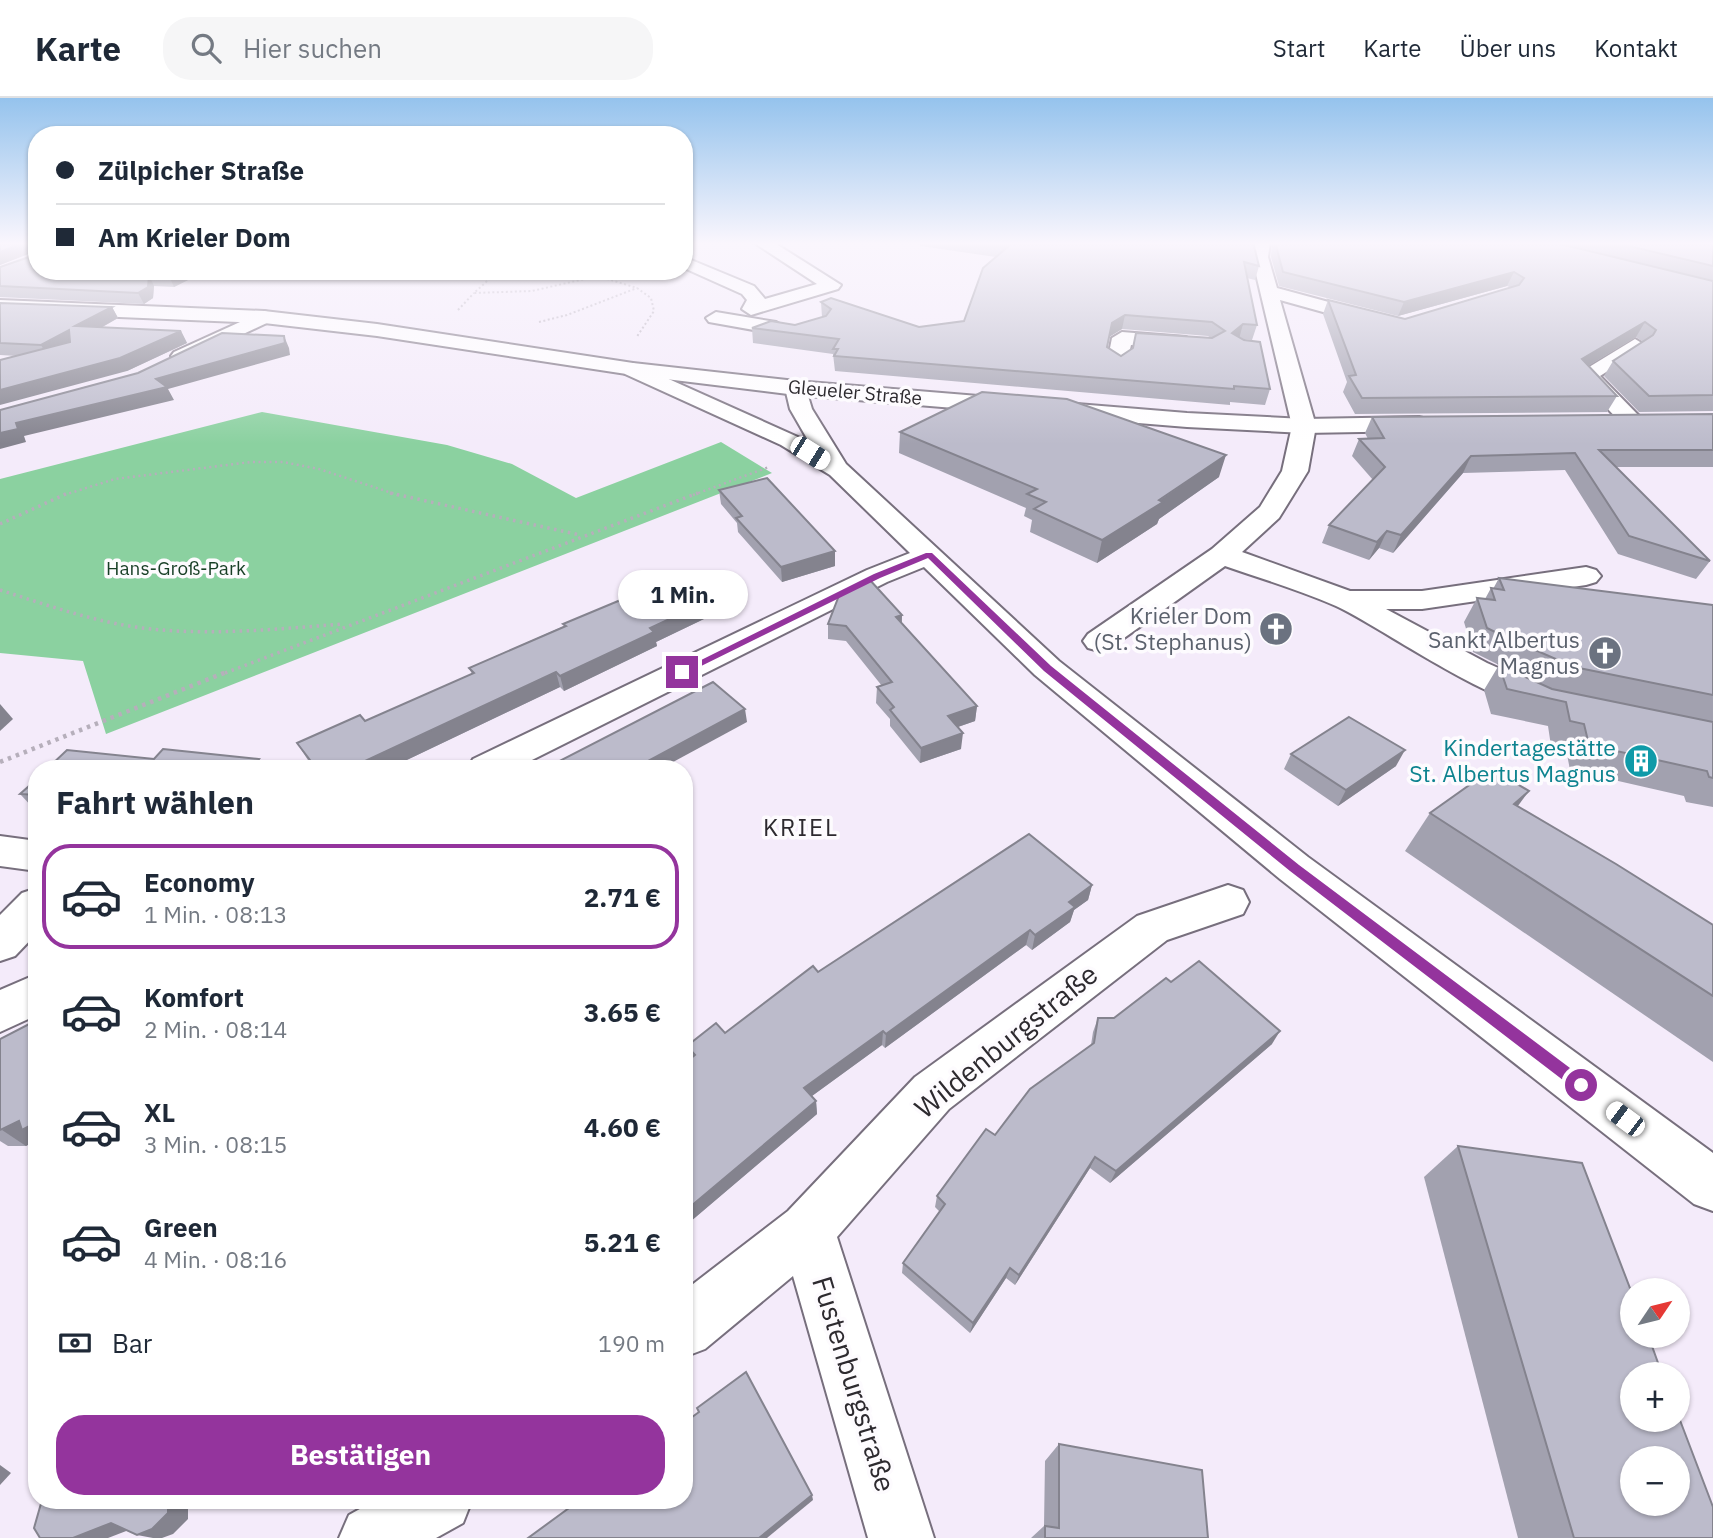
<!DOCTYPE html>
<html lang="de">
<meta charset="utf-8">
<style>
:root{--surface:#fff;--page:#f6f6f7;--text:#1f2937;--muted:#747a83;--line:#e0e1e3;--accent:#94349d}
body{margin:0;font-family:"IBM Plex Sans",sans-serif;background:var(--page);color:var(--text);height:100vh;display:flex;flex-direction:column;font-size:26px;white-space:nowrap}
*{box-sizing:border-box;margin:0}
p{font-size:23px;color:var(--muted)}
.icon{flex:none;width:38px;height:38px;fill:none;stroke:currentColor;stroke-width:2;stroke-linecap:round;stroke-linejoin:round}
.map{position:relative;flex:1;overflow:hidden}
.sheet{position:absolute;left:28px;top:662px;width:665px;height:749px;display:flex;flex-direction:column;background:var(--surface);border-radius:28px;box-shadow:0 2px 5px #0004}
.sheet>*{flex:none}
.hud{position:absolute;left:28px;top:28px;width:665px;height:154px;border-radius:28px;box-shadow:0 2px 5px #0004;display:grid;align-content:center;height:154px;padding:0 28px;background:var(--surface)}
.needle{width:46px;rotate:55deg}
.buttons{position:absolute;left:1620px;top:1180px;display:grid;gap:14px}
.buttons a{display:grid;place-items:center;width:70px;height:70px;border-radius:50%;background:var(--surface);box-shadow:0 2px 5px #0004;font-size:35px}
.end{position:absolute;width:32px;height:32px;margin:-16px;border:9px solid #94349d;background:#fff;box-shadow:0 0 0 4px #fff}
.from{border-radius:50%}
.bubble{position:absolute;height:49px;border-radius:24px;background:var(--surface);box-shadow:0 2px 5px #0004;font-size:23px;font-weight:700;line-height:49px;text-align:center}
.car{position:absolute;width:21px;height:42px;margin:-21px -10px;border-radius:9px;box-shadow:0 0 5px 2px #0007;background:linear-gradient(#fff 24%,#345 0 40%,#fff 0 76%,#345 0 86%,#fff 0)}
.hud b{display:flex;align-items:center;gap:24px;height:66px;font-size:26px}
.hud b+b{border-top:2px solid var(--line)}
.hud i{width:18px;height:18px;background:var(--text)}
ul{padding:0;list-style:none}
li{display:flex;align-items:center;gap:21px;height:105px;margin:0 14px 10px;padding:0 14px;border:4px solid transparent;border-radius:28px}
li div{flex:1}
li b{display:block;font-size:26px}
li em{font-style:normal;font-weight:700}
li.active{border-color:var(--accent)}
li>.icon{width:63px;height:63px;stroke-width:1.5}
h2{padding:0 28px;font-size:32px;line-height:84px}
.pay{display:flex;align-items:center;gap:18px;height:77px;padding:0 28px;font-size:26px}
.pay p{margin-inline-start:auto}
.cta{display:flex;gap:14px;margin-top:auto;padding:14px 28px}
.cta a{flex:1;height:80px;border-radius:28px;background:var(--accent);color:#fff;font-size:28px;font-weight:700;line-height:80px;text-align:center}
header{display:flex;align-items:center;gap:42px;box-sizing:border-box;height:98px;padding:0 35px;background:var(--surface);border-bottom:2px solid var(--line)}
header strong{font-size:33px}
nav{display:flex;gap:38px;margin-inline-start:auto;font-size:24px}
.search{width:490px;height:63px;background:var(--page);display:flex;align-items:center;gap:18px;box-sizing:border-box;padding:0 24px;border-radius:28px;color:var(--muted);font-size:26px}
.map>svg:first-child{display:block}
.green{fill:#8bd1a0}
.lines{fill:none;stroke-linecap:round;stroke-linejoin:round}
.minor-casing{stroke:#776f7d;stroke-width:4}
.major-casing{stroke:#776f7d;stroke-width:4}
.path-far3{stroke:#b6afbb;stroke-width:2;stroke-dasharray:2 2.5;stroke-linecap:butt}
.path-far2{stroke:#b6afbb;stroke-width:2.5;stroke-dasharray:2 3.5;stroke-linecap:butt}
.path-far1{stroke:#b6afbb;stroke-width:3.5;stroke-dasharray:2.5 4.5;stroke-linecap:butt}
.path{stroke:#b6afbb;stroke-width:4.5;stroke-dasharray:3.5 5;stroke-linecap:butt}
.minor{fill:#fff;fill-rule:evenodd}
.major{fill:#fff;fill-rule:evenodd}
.wall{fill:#a2a1af;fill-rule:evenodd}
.shaded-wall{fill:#84838e}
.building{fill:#bcbbcb;stroke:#84838e;stroke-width:2;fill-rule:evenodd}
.route{fill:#94349d}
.labels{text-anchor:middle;stroke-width:7;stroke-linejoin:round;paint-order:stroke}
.far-street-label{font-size:19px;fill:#2d2a2f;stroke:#fdfbfe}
.far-park-label{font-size:19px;fill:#183f26;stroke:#fdfbfe}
.worship-label{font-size:23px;fill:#5b616d;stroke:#fdfbfe;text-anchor:end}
.culture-label{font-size:23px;fill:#0d838f;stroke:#fdfbfe;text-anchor:end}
.neighbourhood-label{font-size:24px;letter-spacing:2px;fill:#2d2a2f;stroke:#fdfbfe}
.near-street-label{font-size:28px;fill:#2d2a2f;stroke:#fdfbfe}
</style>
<header>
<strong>Karte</strong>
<div class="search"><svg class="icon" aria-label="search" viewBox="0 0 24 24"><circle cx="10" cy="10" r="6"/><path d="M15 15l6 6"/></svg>Hier suchen</div>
<nav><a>Start</a><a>Karte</a><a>Über uns</a><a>Kontakt</a></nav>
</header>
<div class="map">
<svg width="1713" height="1440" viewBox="0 0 1713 1440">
<rect width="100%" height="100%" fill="#f4ebfa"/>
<path class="green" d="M262,314l185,33 65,19 64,34 145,-56 51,31 -666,261 -23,-73 -83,-8v-174z"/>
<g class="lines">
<g class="minor-casing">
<g id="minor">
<path d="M753,144h20l68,43 -3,4 -87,26 -9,-6 5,-9 -5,-6 -58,-26v-11l70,29 11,13 52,-15z"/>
<path d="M1254,144h16l-2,15 9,31 107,29 3,4 -10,6 -97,-27 36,126 -8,45 -29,47 -37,34 108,39h72l164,-24 10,3 5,6 -5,6 -10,3 -164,24h-36l101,54 63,28 5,8 -5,8c-41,11 -170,-81 -214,-101 -36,-16 -74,-27 -111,-40l-115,82 -11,3 -11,-3 -5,-7 5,-7 124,-85 48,-42 22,-36 10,-45 -40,-169z"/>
<path d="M264,213l7,2 3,4 -3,4 -83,39h-14l-3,-4 3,-4z"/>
<path d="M716,214l60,10 10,6 -10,6 -67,-12 -3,-4z"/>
<path d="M1122,234l64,5 10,6 -10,6 -55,-4 -4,18 -10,6 -10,-6 5,-25z"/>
<path d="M1635,241l10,6 -3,4 -42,27 41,42 -4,5h-16l-45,-48z"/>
<path d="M633,265l176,79 -19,-33 -5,-21 3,-5h16l8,26 34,55 213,197 249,196 405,296v58l-19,-7 -414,-325 -245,-204 -111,-108 -37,15 -371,186h-48l5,-9 394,-189 43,-17 -80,-78 -49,-30 -156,-71 -3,-5z"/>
<path d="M0,738l37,5v30l-37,-5z"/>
<path d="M1228,787l15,5 6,12 -6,12 -76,26 -218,169 -112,128 97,301h-66l-75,-262 -88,73 -21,8v-66l104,-80 127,-134 222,-161z"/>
<path d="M37,790v45l-22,23 -15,5v-46l22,-22z"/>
<path d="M37,876v41l-37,17v-42z"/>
<path d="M376,1402h96l-9,23 -27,15h-97l10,-23z"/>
</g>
</g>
<g class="major-casing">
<path id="major" d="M0,202l264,11 113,13 256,39 163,18 391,32 117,6 115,-2 8,2 4,5 -4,5 -8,2 -115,2 -117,-6 -391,-32 -163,-20 -256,-39 -113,-13 -264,-11z"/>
</g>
<g class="path-far3">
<path d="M581,173l56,17 14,10 3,13 -18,27"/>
<path d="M497,174l-23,21 58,-2 66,-15"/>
<path d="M215,179l14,-6"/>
<path d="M458,212l16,-17"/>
<path d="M539,224l28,-7 70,-27"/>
</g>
<g class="path-far2">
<path d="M64,397l51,-16 136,-17h32l36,7 79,26"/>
<path d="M693,397l76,-28"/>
</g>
<g class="path-far1">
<path d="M390,395l190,42"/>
<path d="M0,426l68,-31"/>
<path d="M0,492c44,14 89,30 135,37 69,10 140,2 209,-3"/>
<path d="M225,575l473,-180"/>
</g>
<path class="path" d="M0,664l229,-91"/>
<use href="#minor" class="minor"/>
<use href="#major" class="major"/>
</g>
<g class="wall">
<path d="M0,144h37l169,29 -32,16 -20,-1 -1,12 -9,6 -144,-7v-30l32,-11v-4l-32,13z"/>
<path d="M920,144h333l6,24 -4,14 -8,-2 10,47 -5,15 -10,-1 28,50 -5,16 -35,-3v3l-395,-34 -2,-17 -80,-11 -1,-15 43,-3 27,-8 -1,-15 98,25 45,-6 32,-64 -76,-11zM1122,231l86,7 3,2 -90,18 -14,-9 2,-10z"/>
<path d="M1272,144h441v169l-74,1 -35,-36 9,-15 30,-19 -7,-5 -48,29 29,30 -10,16 -252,2 -12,-22 4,-10 -24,-68 5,-14 77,19 106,-31 -4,-2 -109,30 -119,-30 -8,-29z"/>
<path d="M483,173h38l-2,1z"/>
<path d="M613,173h19l-5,7z"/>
<path d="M0,205l112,4 6,11 -17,10 80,3 6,12 -60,28 -110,-15 -17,-1z"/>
<path d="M1713,316v53h-97l94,94 -14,18 -78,-25 -53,-84 -102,3 -70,80 -14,-5 -10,12 -47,-17 7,-18 44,-45 -21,-24 7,-17h9l-3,-6 7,-16z"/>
<path d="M900,334l319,45 -60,42 -2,5 -60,39 -67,-31 2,-12 -8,-4 2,-8 -127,-55z"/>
<path d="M719,392l116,76 -53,16 -44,-50 -1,-9 -16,-19z"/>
<path d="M1499,480l214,27v202l-27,-5 -2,-6 -114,-26 -4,-21 -15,-3 -3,-20 -57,-12 -7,-24 15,-25 -26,-13 -9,-30 13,-24 8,1 6,-11 2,1z"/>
<path d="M704,505l2,15 -50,24 1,4 -93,45 -4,-4 -170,81h-77l-16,-25 68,-22 107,-47 -3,-6 95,-42 -1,-2z"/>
<path d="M902,517v8l75,83 -2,15 -17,6 3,22 -41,14 -30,-37v-7l-14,-16 1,-16 5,-1 -36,-45 -18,-2v-15z"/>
<path d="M1291,656l105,12 -58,40 -54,-37z"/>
<path d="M37,681v30h-3l-14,-15z"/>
<path d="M1518,708l195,119v137l-308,-211 25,-38z"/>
<path d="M1092,787l-4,15 -14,10 -4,12 -38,28 -6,-5 -141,103 -3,-3 -70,51 4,5 1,13 -133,113v-163l6,-5 -3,-13 38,-13 93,-61z"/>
<path d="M1171,884l101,62 -162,139 -20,-15 -75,117 -9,-7 -36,55 -68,-60 1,-10 37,-51 -5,-5 2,-11 58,-61 96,-90 2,-13 5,-14h16z"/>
<path d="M37,922v120l-11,6h-18l-8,-5v-102z"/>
<path d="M1458,1048l255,392h-195l-94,-361z"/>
<path d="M1059,1346l149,94h-177l13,-12 1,-65z"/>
</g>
<g class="shaded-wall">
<path d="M25,144h6l5,9 -36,14v-13z"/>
<path d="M178,173h28l-32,16 -5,-11z"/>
<path d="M626,173h6l-5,7z"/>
<path d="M1514,174l-7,14 -109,30 6,-14z"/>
<path d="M149,177l5,11 -1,12 -9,6 -6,-11z"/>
<path d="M112,209l6,11 -36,20 -7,-12z"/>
<path d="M1125,217l-3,14 -13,8 3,-14z"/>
<path d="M1645,224l-9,15 -63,38 9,-16z"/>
<path d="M1243,226l-4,15 -7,-6z"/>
<path d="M69,232l7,12 -28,15 -7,-12z"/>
<path d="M181,233l6,12 -60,28 -127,34v-15z"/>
<path d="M284,238l5,12 1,7 -122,34 6,11 -150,36 2,6 -26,7v-16l16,-10z"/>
<path d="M1226,357l-7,22 -60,42 -2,5 -60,39 5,-23z"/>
<path d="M1471,358l-8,17 -70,80 8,-18z"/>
<path d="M1387,433l-8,17 -10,12 8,-18z"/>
<path d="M835,453v15l-53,16 -1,-15z"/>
<path d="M704,505l2,15 -50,24 1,4 -93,45 -4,-15 90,-48z"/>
<path d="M902,517l-1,15 -5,-13z"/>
<path d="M556,574l4,15 -170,81h-40z"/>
<path d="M0,606l13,15 -13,12z"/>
<path d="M977,608l-2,15 -29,10 2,-15z"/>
<path d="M745,611l2,13 -85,46h-27z"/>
<path d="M963,635l-2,16 -41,14 1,-15z"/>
<path d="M1405,652l-9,16 -58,40 8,-16z"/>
<path d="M259,661l6,9h-14z"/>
<path d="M1529,693l-28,38 13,-25z"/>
<path d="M1092,787l-4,15 -14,10 -4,12 -38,28 3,-15 34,-33z"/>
<path d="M1030,832l-4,15 -141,103 1,-14z"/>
<path d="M883,933l-1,14 -77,56 -1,-13z"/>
<path d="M1280,933l-8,13 -162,139 6,-12z"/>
<path d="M816,1003l1,13 -133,113v-15z"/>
<path d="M19,1023l18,1v18l-11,6 -24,-16z"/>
<path d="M1095,1059l-5,11 -75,117 4,-10z"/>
<path d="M1010,1170l-4,10 -36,55 3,-10z"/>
<path d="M0,1367l11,8 -11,12z"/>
<path d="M812,1397l1,5 -46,38h-8z"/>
<path d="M168,1402h23l-3,1v18l-15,15 -11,4h-9l-16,-3z"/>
<path d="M111,1425l23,5 -26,10h-35z"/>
</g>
<g class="building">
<path d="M0,144h25l-25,10z"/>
<path d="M33,144h4v29h141l-9,5 -20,-1 -1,12 -10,6 -138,-7v-19l32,-11z"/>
<path d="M988,144h265l6,24 -15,-4 13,63 -14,-1 -11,9 12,7 16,2 10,47 -36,-3v3l-400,-33 4,-7h-5l6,-10 -87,-11 19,-7 24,4 31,-9 5,-7 -10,-7 10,-4 88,29 45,-6 19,-53 27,-23zM1125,217l87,7 13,9 -13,7 -76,-5 -3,15 -12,8 -14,-9 5,-24z"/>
<path d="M1275,144h277l161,39v114l-64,1 -36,-35 40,-26 3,-5 -11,-8 -63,37 35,37 -255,2 -13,-22 7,-1 -28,-75 77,19 114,-34 5,-7 -10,-6 -110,30 -121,-30z"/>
<path d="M1612,144h101v24z"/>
<path d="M0,205l112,4 -37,19 106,5 -61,27 -120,32v-30l70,-18 -1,-12 -28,15 -41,-2z"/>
<path d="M222,235l62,3 1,7 -129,36 11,8 -151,36 2,6 -18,4v-23l138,-37z"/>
<path d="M982,294l85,7 159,56 -67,45 4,2 -61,38 -68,-31 12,-7 -19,-8 10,-5 -137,-57z"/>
<path d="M1713,316v36h-114l111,111 -81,-25 -54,-83 -104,3 -70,79 -14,-4 -10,11 -48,-17 56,-58 -26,-28 25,-1 -12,-21z"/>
<path d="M767,380l68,73 -54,16 -45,-49 6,-2 -23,-26z"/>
<path d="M1499,480l214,27v90l-139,-28 -71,-31 -16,-8 -10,-30 18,2 -4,-12 13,2z"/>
<path d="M671,481l33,24 -54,25 4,4 -94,44 -4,-4 -206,96h-34l-19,-25 63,-28 5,6 109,-48 -5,-5 97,-42 -3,-2z"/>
<path d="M869,481l33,36 -6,2 81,89 -29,10 15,17 -42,15 -31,-38 4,-3 -17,-20 15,-5 -46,-56 -18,-2 12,-31z"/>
<path d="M1499,567l53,24 161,33v56l-4,-1 -2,-6 -118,-26 -5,-21 -14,-3 -4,-19 -59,-13z"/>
<path d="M713,584l32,27 -110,59h-89z"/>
<path d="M1349,619l56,33 -59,40 -55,-36z"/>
<path d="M163,651l96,10 -8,9h-203l19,-18 87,9z"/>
<path d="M1492,671l37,22 -15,13 102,60 97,61v71l-283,-183z"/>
<path d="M37,681v16l-17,-1z"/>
<path d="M1029,736l63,51 -23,17 6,5 -40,28 -5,-5 -144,104 -3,-3 -79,57 12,13 -132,111v-148l11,-9 -8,-9 29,-23 9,10 88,-67 5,6z"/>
<path d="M1199,863l81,70 -164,140 -21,-14 -76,118 -9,-7 -37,55 -70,-60 42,-59 -8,-8 49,-67 9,6 35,-46 64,-46 4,-25h16l52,-40 5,4z"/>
<path d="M37,922v102l-15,8 -3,-9 -19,9v-91z"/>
<path d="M1458,1048l124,17 51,133v39h15l14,39h-29v45h45v-4l35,92v31h-139zM1633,1360h45v45h-45z"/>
<path d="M746,1274l66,123 -53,43h-231l52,-38h104v-77l15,-11 -2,-4z"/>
<path d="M1059,1346l143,26 6,68h-163v-12l14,2z"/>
<path d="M42,1402h126v13l-16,16 -15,6 -26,-12 -38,15h-33l-6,-10z"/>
</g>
<linearGradient id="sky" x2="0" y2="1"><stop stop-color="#95c3ed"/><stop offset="0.42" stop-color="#faf6fd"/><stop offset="1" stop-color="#faf6fd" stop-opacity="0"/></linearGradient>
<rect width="1713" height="346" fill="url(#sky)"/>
<path class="route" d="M926,455h6l119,113 248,199 287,215v10h-10l-286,-219 -246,-200 -116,-113 -48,20 -195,96 -8,-2 197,-98z"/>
<defs>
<g id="church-disc" transform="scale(1.75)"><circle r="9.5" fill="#6b7280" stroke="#fdfbfe"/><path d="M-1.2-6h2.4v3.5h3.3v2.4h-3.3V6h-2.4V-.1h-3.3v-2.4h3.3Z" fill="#fff"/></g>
<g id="building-disc" transform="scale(1.75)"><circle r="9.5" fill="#0f9aa8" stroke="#fdfbfe"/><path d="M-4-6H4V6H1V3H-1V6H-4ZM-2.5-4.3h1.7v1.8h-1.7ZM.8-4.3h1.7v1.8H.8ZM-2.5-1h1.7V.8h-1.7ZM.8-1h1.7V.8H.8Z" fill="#fff"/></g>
</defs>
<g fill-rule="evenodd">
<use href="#church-disc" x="1276" y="531"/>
<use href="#church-disc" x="1605" y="555"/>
<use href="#building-disc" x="1641" y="663"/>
</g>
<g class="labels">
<g class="far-street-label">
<text transform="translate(855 294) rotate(5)" y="7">Gleueler Straße</text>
</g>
<g class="far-park-label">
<text x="176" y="477">Hans-Groß-Park</text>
</g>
<g class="worship-label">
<text x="1252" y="526">Krieler Dom<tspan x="1252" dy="26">(St. Stephanus)</tspan></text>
<text x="1580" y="550">Sankt Albertus<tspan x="1580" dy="26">Magnus</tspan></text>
</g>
<g class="culture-label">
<text x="1616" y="658">Kindertagestätte<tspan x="1616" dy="26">St. Albertus Magnus</tspan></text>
</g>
<g class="neighbourhood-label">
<text x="801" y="738">KRIEL</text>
</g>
<g class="near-street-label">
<text transform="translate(1006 943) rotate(-39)" y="10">Wildenburgstraße</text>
<text transform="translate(854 1286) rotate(73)" y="10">Fustenburgstraße</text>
</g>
</g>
</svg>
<div class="buttons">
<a><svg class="needle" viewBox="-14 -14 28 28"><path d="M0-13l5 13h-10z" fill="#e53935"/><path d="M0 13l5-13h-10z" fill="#747a83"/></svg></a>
<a>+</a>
<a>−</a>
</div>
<i class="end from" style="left:1581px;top:987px"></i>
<i class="end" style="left:682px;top:574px"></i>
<div class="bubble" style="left:618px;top:472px;width:130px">1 Min.</div>
<i class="car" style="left:810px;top:355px;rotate:122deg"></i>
<i class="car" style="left:1625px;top:1021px;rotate:307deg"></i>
<div class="hud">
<b><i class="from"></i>Zülpicher Straße</b>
<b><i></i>Am Krieler Dom</b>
</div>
<section class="sheet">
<h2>Fahrt wählen</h2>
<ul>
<li class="active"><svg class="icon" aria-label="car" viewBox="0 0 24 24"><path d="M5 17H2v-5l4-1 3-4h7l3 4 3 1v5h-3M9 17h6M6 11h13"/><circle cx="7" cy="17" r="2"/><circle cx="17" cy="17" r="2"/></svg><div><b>Economy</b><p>1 Min. · 08:13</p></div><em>2.71 €</em></li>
<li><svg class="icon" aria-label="car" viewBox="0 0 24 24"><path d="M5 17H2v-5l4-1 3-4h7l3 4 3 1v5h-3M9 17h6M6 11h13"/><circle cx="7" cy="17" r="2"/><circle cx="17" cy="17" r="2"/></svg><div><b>Komfort</b><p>2 Min. · 08:14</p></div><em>3.65 €</em></li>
<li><svg class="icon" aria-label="car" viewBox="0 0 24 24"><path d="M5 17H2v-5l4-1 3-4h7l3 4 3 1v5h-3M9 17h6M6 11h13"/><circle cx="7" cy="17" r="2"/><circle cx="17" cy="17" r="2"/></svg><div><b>XL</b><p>3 Min. · 08:15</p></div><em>4.60 €</em></li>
<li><svg class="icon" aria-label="car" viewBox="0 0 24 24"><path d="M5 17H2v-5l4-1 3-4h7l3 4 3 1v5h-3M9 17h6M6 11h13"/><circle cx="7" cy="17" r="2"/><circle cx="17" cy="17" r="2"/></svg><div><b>Green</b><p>4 Min. · 08:16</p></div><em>5.21 €</em></li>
</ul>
<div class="pay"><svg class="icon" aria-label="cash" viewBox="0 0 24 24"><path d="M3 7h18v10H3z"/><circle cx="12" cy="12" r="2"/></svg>Bar<p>190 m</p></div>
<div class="cta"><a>Bestätigen</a></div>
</section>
</div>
